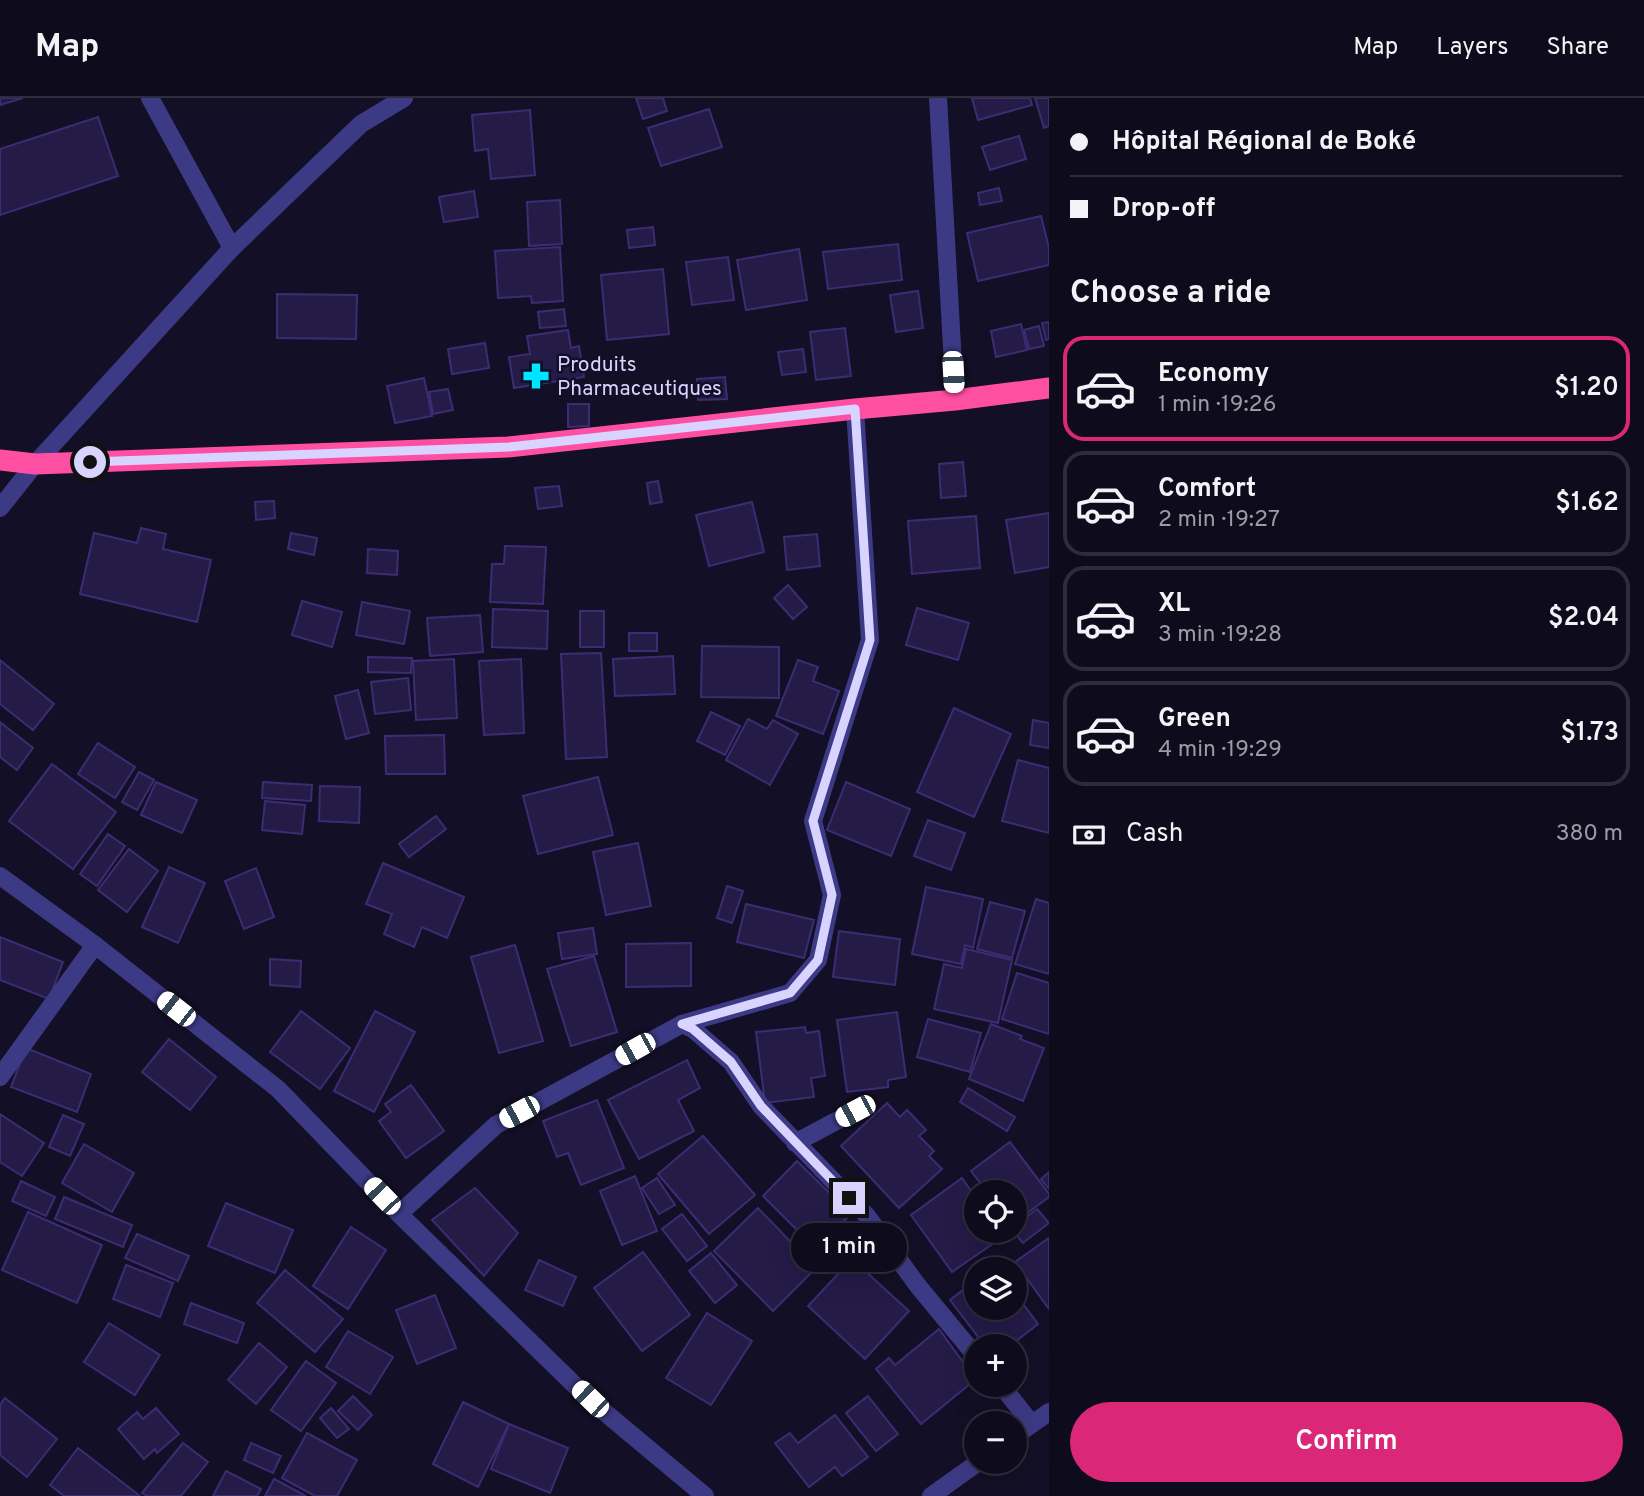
<!DOCTYPE html>
<meta charset="utf-8">
<style>
:root{--surface:#0e0b1c;--page:#1c1929;--text:#f1f3f6;--muted:#9b9ba3;--line:#2e2b3b;--accent:#db2777}
body{margin:0;font-family:Overpass,sans-serif;background:var(--page);color:var(--text);height:100vh;display:flex;flex-direction:column;font-size:26px;white-space:nowrap}
*{box-sizing:border-box;margin:0}
p{font-size:23px;color:var(--muted)}
.icon{flex:none;width:38px;height:38px;fill:none;stroke:currentColor;stroke-width:2;stroke-linecap:round;stroke-linejoin:round}
.map{position:relative;flex:1;overflow:hidden}
.sheet{display:flex;flex-direction:column;background:var(--surface);width:595px}
.sheet>*{flex:none}
.hud{display:grid;align-content:center;height:154px;padding:0 21px;background:var(--surface)}
.controls{position:absolute;left:964px;top:1082px;display:grid;gap:14px}
.controls a{display:grid;place-items:center;width:63px;height:63px;border-radius:50%;background:var(--surface);box-shadow:0 7px 28px #0002,0 0 0 2px var(--line);font-size:35px}
.end{position:absolute;width:32px;height:32px;margin:-16px;border:9px solid #d9d4ff;background:#111;box-shadow:0 0 0 4px #111}
.from{border-radius:50%}
.bubble{position:absolute;height:49px;border-radius:24px;background:var(--surface);box-shadow:0 7px 28px #0002,0 0 0 2px var(--line);font-size:23px;font-weight:600;line-height:49px;text-align:center}
.car{position:absolute;width:21px;height:42px;margin:-21px -10px;border-radius:9px;box-shadow:0 0 5px 2px #0007;background:linear-gradient(#fff 24%,#345 0 40%,#fff 0 76%,#345 0 86%,#fff 0)}
.hud b{display:flex;align-items:center;gap:24px;height:66px;font-size:26px}
.hud b+b{border-top:2px solid var(--line)}
.hud i{width:18px;height:18px;background:var(--text)}
ul{padding:0;list-style:none}
li{display:flex;align-items:center;gap:21px;height:105px;margin:0 14px 10px;padding:0 7px;border:4px solid var(--line);border-radius:21px}
li div{flex:1}
li b{display:block;font-size:26px}
li em{font-style:normal;font-weight:600}
li.selected{border-color:var(--accent)}
li>.icon{width:63px;height:63px;stroke-width:1.5}
h2{padding:0 21px;font-size:32px;line-height:84px}
.pay{display:flex;align-items:center;gap:18px;height:77px;padding:0 21px;font-size:26px}
.pay p{margin-inline-start:auto}
.button{display:flex;gap:14px;margin-top:auto;padding:14px 21px}
.button a{flex:1;height:80px;border-radius:42px;background:var(--accent);color:#fff;font-size:28px;font-weight:600;line-height:80px;text-align:center}
header{display:flex;align-items:center;gap:42px;box-sizing:border-box;height:98px;padding:0 35px;background:var(--surface);border-bottom:2px solid var(--line)}
header strong{font-size:33px}
nav{display:flex;gap:38px;margin-inline-start:auto;font-size:24px}
main{display:flex;flex:1;min-height:0}
.map>svg:first-child{display:block}
.building{fill:#241b47;stroke:#3b2d73;stroke-width:2}
.lines{fill:none;stroke-linecap:round;stroke-linejoin:round}
.minor{stroke:#3d3a85;stroke-width:18}
.highway{stroke:#ff4fa3;stroke-width:21}
.route{stroke:#d9d4ff;stroke-width:9}
.labels{text-anchor:middle;stroke-width:5;stroke-linejoin:round;paint-order:stroke}
.poi-label{font-size:21px;fill:#d9d4ff;stroke:#130f26;text-anchor:start}
</style>
<header>
<strong>Map</strong>
<nav><a>Map</a><a>Layers</a><a>Share</a></nav>
</header>
<main>
<div class="map">
<svg width="1049" height="1398" viewBox="0 0 1049 1398">
<rect width="100%" height="100%" fill="#130f26"/>
<g class="building">
<path d="M0,0h23l-23,7z"/>
<path d="M636,0h27l4,13 -24,8z"/>
<path d="M972,0h58l2,7 -54,15z"/>
<path d="M1035,0h14v28l-5,2z"/>
<path d="M709,11l13,38 -61,19 -13,-38z"/>
<path d="M530,12l5,65 -44,4 -3,-30 -13,2 -3,-36z"/>
<path d="M98,19l20,59 -118,39v-66z"/>
<path d="M1019,38l7,23 -36,11 -8,-23z"/>
<path d="M999,90l3,13 -22,4 -2,-12z"/>
<path d="M474,93l4,26 -34,5 -5,-25z"/>
<path d="M560,102l2,44 -33,2 -2,-44z"/>
<path d="M1041,118l8,32v17l-71,16 -11,-48z"/>
<path d="M653,129l2,18 -26,3 -2,-18z"/>
<path d="M898,146l4,36 -74,9 -5,-37z"/>
<path d="M560,149l3,54 -31,2 -1,-7 -33,2 -3,-47z"/>
<path d="M799,151l8,51 -61,10 -9,-50z"/>
<path d="M728,159l6,43 -42,5 -6,-43z"/>
<path d="M663,171l6,65 -62,6 -6,-65z"/>
<path d="M918,193l5,37 -27,4 -6,-37z"/>
<path d="M277,196l80,1 -1,44 -79,-1z"/>
<path d="M564,211l2,17 -26,2 -2,-16z"/>
<path d="M1049,224v17l-3,1 -4,-17z"/>
<path d="M1021,226l6,26 -31,7 -5,-26z"/>
<path d="M1039,228l5,20 -15,3 -5,-19z"/>
<path d="M845,230l6,48 -35,4 -6,-48z"/>
<path d="M568,232l3,18 8,-2 5,31 -70,11 -5,-31 21,-3 -3,-18z"/>
<path d="M485,245l4,25 -37,6 -4,-25z"/>
<path d="M803,251l3,23 -24,3 -4,-23z"/>
<path d="M725,279l2,22 -29,1 -1,-21z"/>
<path d="M424,280l8,38 -37,7 -8,-37z"/>
<path d="M448,291l5,21 -20,4 -4,-22z"/>
<path d="M568,306h21v22l-21,1z"/>
<path d="M963,364l3,34 -25,2 -2,-34z"/>
<path d="M658,383l4,21 -12,2 -3,-21z"/>
<path d="M559,388l3,20 -24,3 -3,-21z"/>
<path d="M274,403l1,17 -19,2 -1,-18z"/>
<path d="M752,404l12,50 -55,14 -13,-51z"/>
<path d="M1049,415v54l-34,6 -9,-53z"/>
<path d="M976,418l4,52 -68,6 -4,-53z"/>
<path d="M141,430l25,6 -3,15 48,11 -14,62 -117,-28 14,-61 43,10z"/>
<path d="M291,435l26,5 -3,17 -26,-6z"/>
<path d="M817,436l3,32 -33,4 -3,-33z"/>
<path d="M505,448l41,1 -3,57 -53,-2 2,-38h12z"/>
<path d="M368,451l30,2 -1,24 -30,-2z"/>
<path d="M788,487l19,22 -14,12 -19,-21z"/>
<path d="M302,503l40,11 -10,35 -40,-12z"/>
<path d="M362,504l48,9 -6,33 -48,-9z"/>
<path d="M917,510l52,15 -11,37 -52,-15z"/>
<path d="M493,511l55,2 -1,38 -55,-2z"/>
<rect x="580" y="513" width="24" height="36"/>
<path d="M480,517l3,37 -53,4 -3,-38z"/>
<rect x="629" y="535" width="28" height="18"/>
<path d="M702,548l77,1v51l-78,-1z"/>
<path d="M601,555l6,104 -41,2 -5,-105z"/>
<path d="M673,558l2,38 -60,2 -2,-37z"/>
<path d="M368,559l44,1 -1,15 -43,-1z"/>
<path d="M454,561l3,59 -41,2 -3,-59z"/>
<path d="M521,561l3,74 -40,2 -5,-74z"/>
<path d="M0,562l54,44 -21,26 -33,-26z"/>
<path d="M798,562l20,7 -5,14 26,10 -16,43 -47,-18z"/>
<path d="M408,580l3,32 -36,4 -4,-32z"/>
<path d="M358,592l11,43 -23,6 -11,-43z"/>
<path d="M954,610l57,26 -37,83 -57,-25z"/>
<path d="M711,614l29,14 -15,29 -28,-14z"/>
<path d="M748,621l19,10 6,-9 25,14 -28,51 -44,-25z"/>
<path d="M1033,622l16,3v25l-19,-3z"/>
<path d="M0,624l33,26 -16,22 -17,-13z"/>
<path d="M444,637l1,39h-59l-1,-38z"/>
<path d="M98,645l37,24 -20,31 -37,-24z"/>
<path d="M1018,662l31,8v65l-47,-12z"/>
<path d="M52,666l64,48 -43,57 -64,-48z"/>
<path d="M139,674l15,8 -17,30 -15,-8z"/>
<path d="M598,679l15,58 -75,19 -15,-58z"/>
<path d="M156,684l41,18 -15,33 -41,-18z"/>
<path d="M263,684l49,3 -1,16 -49,-3z"/>
<path d="M846,684l64,27 -19,47 -64,-26z"/>
<path d="M320,688l40,1 -1,36 -40,-2z"/>
<path d="M265,703l40,4 -3,29 -40,-4z"/>
<path d="M436,718l10,13 -37,28 -10,-13z"/>
<path d="M928,722l37,13 -14,37 -37,-14z"/>
<path d="M108,736l17,12 -28,40 -17,-12z"/>
<path d="M638,745l13,63 -45,9 -13,-63z"/>
<path d="M129,751l29,22 -31,41 -29,-22z"/>
<path d="M383,765l81,34 -17,41 -25,-11 -8,20 -30,-13 8,-20 -26,-10z"/>
<path d="M169,769l36,16 -27,60 -36,-16z"/>
<path d="M256,770l18,49 -30,12 -19,-48z"/>
<path d="M727,788l16,5 -11,32 -15,-5z"/>
<path d="M926,789l57,12 -10,49 -8,-3 -4,19 -49,-10z"/>
<path d="M1036,801l13,4v71l-34,-10z"/>
<path d="M990,804l35,9 -13,47 -35,-9z"/>
<path d="M746,806l68,16 -10,38 -67,-16z"/>
<path d="M593,830l4,26 -35,5 -4,-26z"/>
<path d="M839,833l61,8 -5,46 -62,-8z"/>
<path d="M0,839l63,25 -14,37 -49,-19z"/>
<path d="M691,845v43l-65,1v-43z"/>
<path d="M515,847l28,96 -44,12 -28,-96z"/>
<path d="M966,851l46,11 -14,63 -64,-14 10,-45 18,4z"/>
<path d="M594,858l23,76 -46,14 -24,-77z"/>
<path d="M270,861l31,2 -1,26 -30,-2z"/>
<path d="M1017,875l32,10v51l-47,-15z"/>
<path d="M301,913l49,37 -30,41 -50,-37z"/>
<path d="M375,913l40,21 -41,80 -40,-21z"/>
<path d="M897,914l9,65 -18,3v7l-41,5 -10,-72z"/>
<path d="M928,921l53,14 -11,39 -53,-15z"/>
<path d="M991,926l31,12 -2,3 24,9 -21,53 -54,-22z"/>
<path d="M805,929l1,6 13,-2 6,45 -14,2 3,19 -49,6 -9,-71z"/>
<path d="M169,941l47,38 -26,33 -48,-38z"/>
<path d="M26,950l65,26 -14,38 -66,-25z"/>
<path d="M687,962l13,28 -22,12 16,31 -55,28 -31,-59z"/>
<path d="M411,987l33,46 -38,27 -27,-37 12,-9 -6,-8z"/>
<path d="M968,990l47,29 -8,14 -47,-29z"/>
<path d="M597,1002l27,68 -43,17 -13,-32 -11,4 -14,-36z"/>
<path d="M887,1005l13,14 7,-7 19,20 -7,6 15,15 -5,5 13,13 -43,39 -58,-62z"/>
<path d="M0,1016l44,29 -22,33 -22,-14z"/>
<path d="M63,1017l21,9 -14,32 -21,-9z"/>
<path d="M703,1038l52,59 -46,39 -51,-60z"/>
<path d="M1010,1044l39,52v3l-34,25v-30h-28l-16,-21z"/>
<path d="M84,1046l50,29 -22,39 -50,-29z"/>
<path d="M797,1063l54,53 -35,35 -53,-53z"/>
<path d="M1049,1074v17l-8,-10z"/>
<path d="M635,1078l22,55 -35,14 -22,-54z"/>
<path d="M657,1080l18,27 -16,9 -17,-26z"/>
<path d="M962,1080l14,20v32h24l4,6 -52,36 -41,-57z"/>
<path d="M21,1083l34,16 -9,19 -34,-15z"/>
<path d="M475,1090l43,45 -34,43 -52,-56z"/>
<path d="M64,1099l68,28 -9,22 -68,-28z"/>
<path d="M226,1105l67,27 -18,43 -67,-27z"/>
<path d="M758,1110l58,60 -43,43 -59,-60z"/>
<path d="M1037,1111l12,14 -26,20 -11,-13h3v-4z"/>
<path d="M28,1114l74,33 -25,58 -75,-33z"/>
<path d="M682,1116l25,32 -20,15 -25,-32z"/>
<path d="M351,1129l35,23 -38,59 -35,-23z"/>
<path d="M137,1136l52,22 -11,25 -53,-23z"/>
<path d="M1049,1140v71l-34,-47z"/>
<path d="M643,1154l47,63 -48,36 -48,-63z"/>
<path d="M711,1155l26,32 -22,18 -26,-32z"/>
<path d="M852,1161l57,52 -44,48 -57,-53z"/>
<path d="M539,1162l37,17 -13,29 -38,-16z"/>
<path d="M126,1167l47,18 -13,34 -47,-18z"/>
<path d="M285,1172l58,49 -28,33 -58,-49z"/>
<path d="M976,1182v27h39v-14l23,31 -28,22h-25l-35,-46z"/>
<path d="M435,1197l21,53 -39,16 -21,-54z"/>
<path d="M191,1205l53,20 -7,20 -53,-19z"/>
<path d="M707,1215l45,28 -41,64 -45,-27z"/>
<path d="M109,1225l51,32 -25,40 -51,-33z"/>
<path d="M939,1231l21,29 16,17v4l-55,45 -45,-55 13,-11 6,7z"/>
<path d="M348,1233l45,26 -23,37 -44,-27z"/>
<path d="M259,1245l28,24 -31,37 -28,-24z"/>
<path d="M306,1263l30,22 -35,48 -30,-21z"/>
<path d="M353,1298l19,19 -14,15 -20,-19z"/>
<path d="M868,1298l30,38 -22,17 -30,-38z"/>
<path d="M5,1300l52,41 -30,38 -27,-22v-50z"/>
<path d="M463,1304l46,22 -31,63 -45,-23z"/>
<path d="M156,1310l23,26 -22,19 -2,-4 -11,10 -26,-30 19,-17 6,7z"/>
<path d="M331,1310l18,21 -12,9 -17,-20z"/>
<path d="M835,1317l33,42 -26,19 -7,-9 -26,20 -34,-44 15,-10 8,10z"/>
<path d="M509,1326l59,24 -18,45 -59,-24z"/>
<path d="M307,1335l50,27 -20,36h-22l-33,-18z"/>
<path d="M183,1345l25,19 -27,34h-34l-5,-3z"/>
<path d="M251,1345l30,13 -8,17 -29,-13z"/>
<path d="M78,1350l62,48h-76l-14,-11z"/>
<path d="M226,1373l35,18 -4,7h-44z"/>
<path d="M274,1381l32,17h-41z"/>
</g>
<g class="lines">
<g class="minor">
<path d="M150,0l82,150"/>
<path d="M938,0l17,302"/>
<path d="M0,410l35,-44 197,-216 129,-124 43,-26"/>
<path d="M0,778l95,69 183,144 121,125 191,186 115,96"/>
<path d="M682,926l11,5 38,33 30,44 106,110 51,70 58,70"/>
<path d="M0,979l95,-132"/>
<path d="M795,1045l60,-32"/>
<path d="M399,1116l97,-89 186,-101 108,-31 28,-33 14,-65 -19,-74 57,-181 -15,-231"/>
<path d="M1000,1286l32,40"/>
<path d="M1015,1338l34,-24"/>
<path d="M931,1398l49,-35"/>
</g>
<path class="highway" d="M0,362l35,4 473,-17 347,-38 100,-9 94,-12"/>
</g>
<g class="lines">
<path class="route" d="M90,364l419,-15 346,-38 15,231 -57,181 19,74 -14,65 -28,33 -108,31 11,5 38,33 30,44 88,92"/>
</g>
<defs>
<g id="pharmacy-bare" transform="scale(2.1)"><path d="M-2-6h4v4h4v4h-4v4h-4v-4h-4v-4h4Z" fill="#00e5ff" stroke="#130f26" stroke-width="2.5" paint-order="stroke"/></g>
</defs>
<g fill-rule="evenodd">
<use href="#pharmacy-bare" x="536" y="278"/>
</g>
<g class="labels">
<g class="poi-label">
<text x="557" y="273">Produits<tspan x="557" dy="24">Pharmaceutiques</tspan></text>
</g>
</g>
</svg>
<div class="controls">
<a><svg class="icon" aria-label="locate" viewBox="0 0 24 24"><circle cx="12" cy="12" r="6"/><path d="M12 2v4M12 18v4M2 12h4M18 12h4"/></svg></a>
<a><svg class="icon" aria-label="layers" viewBox="0 0 24 24"><path d="M12 4l9 5-9 5-9-5zM3 14l9 5 9-5"/></svg></a>
<a>+</a>
<a>−</a>
</div>
<i class="end from" style="left:90px;top:364px"></i>
<i class="end" style="left:849px;top:1100px"></i>
<div class="bubble" style="left:791px;top:1125px;width:116px">1 min</div>
<i class="car" style="left:953px;top:274px;rotate:177deg"></i>
<i class="car" style="left:176px;top:911px;rotate:308deg"></i>
<i class="car" style="left:635px;top:951px;rotate:241deg"></i>
<i class="car" style="left:855px;top:1013px;rotate:242deg"></i>
<i class="car" style="left:519px;top:1014px;rotate:242deg"></i>
<i class="car" style="left:382px;top:1098px;rotate:316deg"></i>
<i class="car" style="left:590px;top:1301px;rotate:314deg"></i>
</div>
<section class="sheet">
<div class="hud">
<b><i class="from"></i>Hôpital Régional de Boké</b>
<b><i></i>Drop-off</b>
</div>
<h2>Choose a ride</h2>
<ul>
<li class="selected"><svg class="icon" aria-label="car" viewBox="0 0 24 24"><path d="M5 17H2v-5l4-1 3-4h7l3 4 3 1v5h-3M9 17h6M6 11h13"/><circle cx="7" cy="17" r="2"/><circle cx="17" cy="17" r="2"/></svg><div><b>Economy</b><p>1 min · 19:26</p></div><em>$1.20</em></li>
<li><svg class="icon" aria-label="car" viewBox="0 0 24 24"><path d="M5 17H2v-5l4-1 3-4h7l3 4 3 1v5h-3M9 17h6M6 11h13"/><circle cx="7" cy="17" r="2"/><circle cx="17" cy="17" r="2"/></svg><div><b>Comfort</b><p>2 min · 19:27</p></div><em>$1.62</em></li>
<li><svg class="icon" aria-label="car" viewBox="0 0 24 24"><path d="M5 17H2v-5l4-1 3-4h7l3 4 3 1v5h-3M9 17h6M6 11h13"/><circle cx="7" cy="17" r="2"/><circle cx="17" cy="17" r="2"/></svg><div><b>XL</b><p>3 min · 19:28</p></div><em>$2.04</em></li>
<li><svg class="icon" aria-label="car" viewBox="0 0 24 24"><path d="M5 17H2v-5l4-1 3-4h7l3 4 3 1v5h-3M9 17h6M6 11h13"/><circle cx="7" cy="17" r="2"/><circle cx="17" cy="17" r="2"/></svg><div><b>Green</b><p>4 min · 19:29</p></div><em>$1.73</em></li>
</ul>
<div class="pay"><svg class="icon" aria-label="cash" viewBox="0 0 24 24"><path d="M3 7h18v10H3z"/><circle cx="12" cy="12" r="2"/></svg>Cash<p>380 m</p></div>
<div class="button"><a>Confirm</a></div>
</section>
</main>
